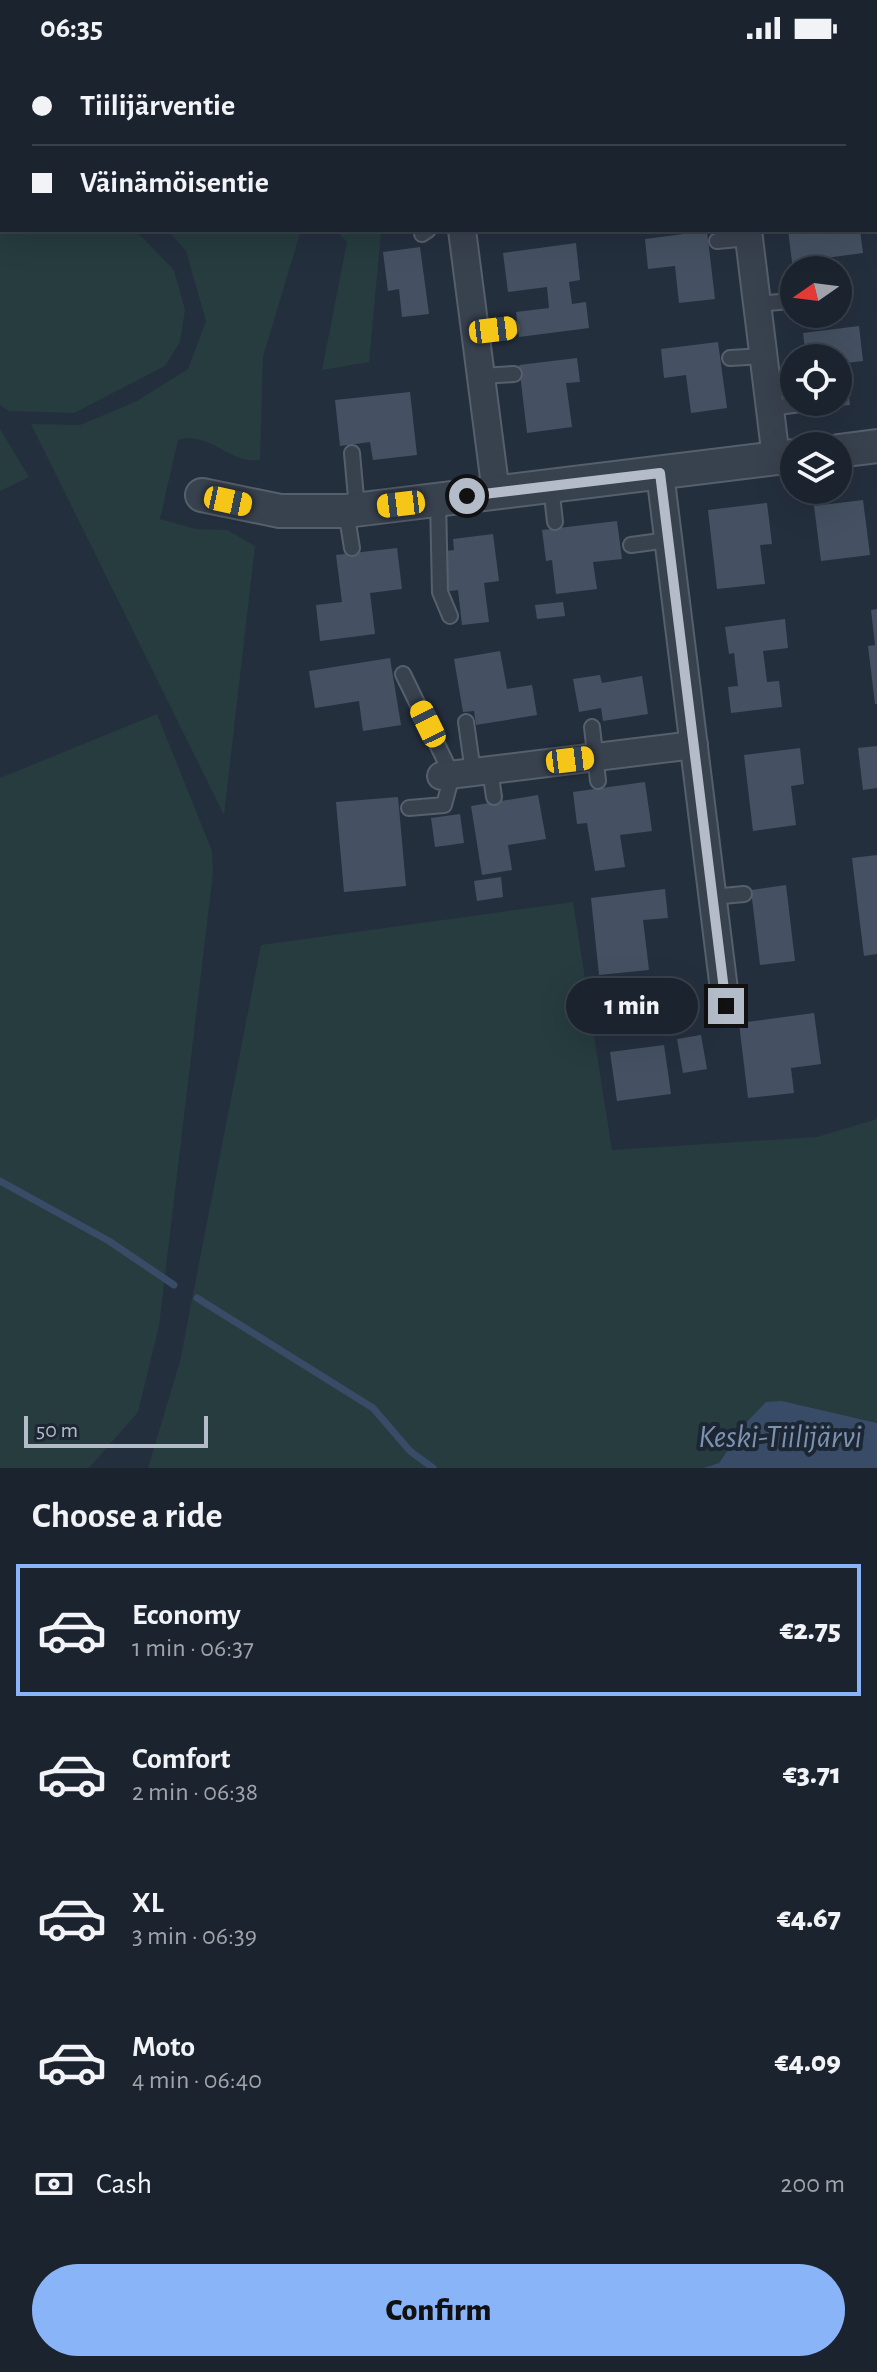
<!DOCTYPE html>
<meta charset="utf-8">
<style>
:root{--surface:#1b232e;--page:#282f3a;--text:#f1f3f6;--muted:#a0a4aa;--line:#39404a;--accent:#8ab4f8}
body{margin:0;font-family:"Alegreya Sans",sans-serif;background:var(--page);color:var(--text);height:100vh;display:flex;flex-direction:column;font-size:30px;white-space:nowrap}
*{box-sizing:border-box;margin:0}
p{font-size:26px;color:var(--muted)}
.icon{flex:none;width:44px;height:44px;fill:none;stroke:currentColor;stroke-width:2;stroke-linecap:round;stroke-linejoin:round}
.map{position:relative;height:1412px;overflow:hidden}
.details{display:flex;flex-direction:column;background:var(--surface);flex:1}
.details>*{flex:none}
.hud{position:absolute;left:0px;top:0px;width:878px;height:176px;box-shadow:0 8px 32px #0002,0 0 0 2px var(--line);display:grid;align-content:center;height:176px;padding:0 32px;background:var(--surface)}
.needle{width:52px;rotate:256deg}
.tools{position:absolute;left:780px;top:200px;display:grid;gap:16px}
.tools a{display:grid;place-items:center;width:72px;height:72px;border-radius:50%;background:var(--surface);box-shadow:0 8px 32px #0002,0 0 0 2px var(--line);font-size:40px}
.scale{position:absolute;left:24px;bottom:20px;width:184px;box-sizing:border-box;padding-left:8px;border:4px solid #b4bcc9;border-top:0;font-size:22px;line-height:28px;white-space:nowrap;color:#b4bcc9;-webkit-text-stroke:6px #1d2633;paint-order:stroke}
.end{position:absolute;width:36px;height:36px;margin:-18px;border:10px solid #b4bcc9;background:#111;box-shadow:0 0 0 4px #111}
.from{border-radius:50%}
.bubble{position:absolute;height:56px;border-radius:28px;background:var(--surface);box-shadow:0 8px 32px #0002,0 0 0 2px var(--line);font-size:26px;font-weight:800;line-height:56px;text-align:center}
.car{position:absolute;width:24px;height:48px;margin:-24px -12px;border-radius:10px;box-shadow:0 0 6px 2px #0007;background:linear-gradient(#f5c518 24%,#345 0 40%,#f5c518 0 76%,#345 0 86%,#f5c518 0)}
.hud b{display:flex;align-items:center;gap:28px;height:76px;font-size:30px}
.hud b+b{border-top:2px solid var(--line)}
.hud i{width:20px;height:20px;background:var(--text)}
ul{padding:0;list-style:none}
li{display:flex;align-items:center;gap:24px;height:132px;margin:0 16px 12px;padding:0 16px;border:4px solid transparent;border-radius:0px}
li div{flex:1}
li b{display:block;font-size:30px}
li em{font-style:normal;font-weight:800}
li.active{border-color:var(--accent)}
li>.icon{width:72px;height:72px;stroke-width:1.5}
h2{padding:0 32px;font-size:36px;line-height:96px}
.pay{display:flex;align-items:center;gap:20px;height:88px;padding:0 32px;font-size:30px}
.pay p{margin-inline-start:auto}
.primary-button{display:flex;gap:16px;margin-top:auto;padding:16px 32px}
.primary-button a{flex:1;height:92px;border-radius:48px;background:var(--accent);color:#111;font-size:32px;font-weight:800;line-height:92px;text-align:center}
.status{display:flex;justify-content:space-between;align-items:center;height:56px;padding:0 40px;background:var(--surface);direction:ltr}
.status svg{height:22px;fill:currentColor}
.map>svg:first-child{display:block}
.green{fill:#263c3f}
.water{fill:#394c67}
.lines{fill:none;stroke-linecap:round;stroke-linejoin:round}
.stream{stroke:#394c67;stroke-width:7}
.building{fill:#455162}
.service-casing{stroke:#565f6c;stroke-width:18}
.minor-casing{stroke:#565f6c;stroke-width:30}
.tertiary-casing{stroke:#565f6c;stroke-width:36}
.service{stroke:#38414e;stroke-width:14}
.minor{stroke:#38414e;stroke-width:26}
.tertiary{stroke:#38414e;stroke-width:32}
.route{stroke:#b4bcc9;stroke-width:10}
.labels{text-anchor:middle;stroke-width:8;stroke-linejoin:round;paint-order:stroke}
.water-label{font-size:32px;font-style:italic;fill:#7c92b1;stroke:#1d2633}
</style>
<div class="status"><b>06:35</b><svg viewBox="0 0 49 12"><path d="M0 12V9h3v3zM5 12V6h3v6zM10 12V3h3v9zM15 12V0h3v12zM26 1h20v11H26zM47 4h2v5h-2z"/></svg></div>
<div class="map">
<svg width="877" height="1412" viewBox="0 0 877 1412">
<rect width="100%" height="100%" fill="#242f3e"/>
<g class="green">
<path d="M0,0h9l-7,2v172h133l39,40 11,40 -5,32 -15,24 -91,47 -65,-2 -9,-6z"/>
<path d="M35,0h297l-298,2z"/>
<path d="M355,0h236l-237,2z"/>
<path d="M167,174h134l-38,127 -3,103c-30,5 -50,-30 -82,-20l-18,79 36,10 31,1 28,16 -31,269 -193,-391 49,1 57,-24 51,-32 18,-48 -20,-70z"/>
<path d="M336,174h50l-5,3 -12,129 -47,8 25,-128z"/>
<path d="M0,373l29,48 -29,14z"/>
<path d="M157,658l55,137 1,22 -54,453 -21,86 -49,56h-89v-690z"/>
<path d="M573,846l39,248 205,-13 60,-18v304l-95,-22 -36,22 -27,40 -16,5h-555l32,-107 81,-416z"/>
</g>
<path class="water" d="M782,1345l95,22v45h-174l16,-5 27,-40 20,-21z"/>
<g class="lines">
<g class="stream">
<path d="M0,1125l109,60 65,44"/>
<path d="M197,1242l176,110 37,43 23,17"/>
</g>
</g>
<g class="building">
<path d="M788,174h72l3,23 -37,5 2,12h-35z"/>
<path d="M707,175l8,68 -36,4 -4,-37 -27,3 -3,-30z"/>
<path d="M576,187l4,37 -11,2 3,22 14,-2 3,26 -70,9 -3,-25 33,-4 -2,-21 -39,5 -5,-39z"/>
<path d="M420,191l9,67 -27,3 -3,-28 -11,2 -5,-39z"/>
<path d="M859,270l4,35 -18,2 5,42 -38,4 -1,-7h27v-44h-32l-3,-25z"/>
<path d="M718,286l9,66 -36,5 -5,-38 -22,3 -3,-29z"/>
<path d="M577,302l3,24 -14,1 6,44 -45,6 -8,-68z"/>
<path d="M410,336l7,63 -44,5 -3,-18 -30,4 -5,-46z"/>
<path d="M863,444l7,55 -49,6 -7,-55z"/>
<path d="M767,447l5,41 -12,1 5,39 -48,5 -9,-79z"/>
<path d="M617,465l5,38 -29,3 4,27 -41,5 -4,-34 -6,1 -4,-31z"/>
<path d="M493,478l6,47 -15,2 5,39 -27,3 -4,-35 -16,2 -5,-40 17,-2 -1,-11z"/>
<path d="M397,492l5,41 -32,4 5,41 -55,7 -4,-36 26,-3 -6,-47z"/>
<path d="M563,546l2,14 -28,3 -2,-14z"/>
<path d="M877,553v95h-2l-7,-58 7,-1 -4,-35z"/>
<path d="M785,563l3,29 -25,3 4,31 12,-1 3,26 -51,6 -3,-26 10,-1 -4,-33 -5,1 -4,-27z"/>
<path d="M500,595l7,38 25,-4 5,30 -61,10 -2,-14 -11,1 -9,-53z"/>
<path d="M390,602l11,67 -38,6 -4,-30 -44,7 -6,-37z"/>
<path d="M600,619l2,8 40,-7 6,38 -45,7 -2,-13 -22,4 -6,-33z"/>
<path d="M877,690v42l-14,2 -5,-42z"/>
<path d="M800,692l4,36 -13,2 5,39 -43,6 -9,-76z"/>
<path d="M645,726l7,49 -32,4 5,32 -30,4 -8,-48 -10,1 -4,-32z"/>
<path d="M538,739l8,44 -38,6 4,25 -30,5 -11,-69z"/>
<path d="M398,741l8,89 -62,6 -8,-90z"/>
<path d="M460,758l4,29 -29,4 -4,-29z"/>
<path d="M877,799v99l-13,2 -12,-98z"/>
<path d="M501,821l2,20 -26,4 -3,-20z"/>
<path d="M786,829l9,76 -35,4 -9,-75z"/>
<path d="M665,833l3,29 -25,2 6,50 -50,5 -8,-77z"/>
<path d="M814,957l7,51 -30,4 3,25 -46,5 -9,-75z"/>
<path d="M701,979l6,34 -24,4 -6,-34z"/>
<path d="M664,989l7,49 -54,7 -7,-49z"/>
</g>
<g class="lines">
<g class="service-casing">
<g id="service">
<path d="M422,178l6,-4"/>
<path d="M717,185l32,-3"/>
<path d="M757,248l34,-3"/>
<path d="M475,276l36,-4"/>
<path d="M730,302l34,-2"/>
<path d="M481,320l33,-2"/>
<path d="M770,352l31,-4"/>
<path d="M352,397l5,56"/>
<path d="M551,430l4,36"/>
<path d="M438,444l2,92 10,24"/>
<path d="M346,455l6,37"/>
<path d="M631,489l37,-5"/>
<path d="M403,618l49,101 -8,30 -35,3"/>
<path d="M466,666l7,50"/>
<path d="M592,671l6,54"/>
<path d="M490,714l4,27"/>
<path d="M712,841l32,-3"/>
</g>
</g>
<g class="minor-casing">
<g id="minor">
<path d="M727,0v2"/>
<path d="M462,174l34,263"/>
<path d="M748,174l28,228"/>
<path d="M660,417l66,533"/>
<path d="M441,720l253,-31"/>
</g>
</g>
<g class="tertiary-casing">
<g id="tertiary">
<path d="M838,395l39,-5"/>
<path d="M202,439l78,16h66l448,-55"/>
</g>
</g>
<use href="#service" class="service"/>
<use href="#minor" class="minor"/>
<use href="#tertiary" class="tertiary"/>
</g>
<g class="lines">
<path class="route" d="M467,440l193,-23 66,533"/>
</g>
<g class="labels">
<g class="water-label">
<text x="780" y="1391">Keski-Tiilijärvi</text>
</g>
</g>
</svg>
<div class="tools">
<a><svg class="needle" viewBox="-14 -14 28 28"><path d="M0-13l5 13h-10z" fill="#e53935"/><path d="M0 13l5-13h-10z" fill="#a0a4aa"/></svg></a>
<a><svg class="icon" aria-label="locate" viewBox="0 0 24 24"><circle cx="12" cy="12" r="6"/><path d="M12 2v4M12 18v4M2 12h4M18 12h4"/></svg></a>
<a><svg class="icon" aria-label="layers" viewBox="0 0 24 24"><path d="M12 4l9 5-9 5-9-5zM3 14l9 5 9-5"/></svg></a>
</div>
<div class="scale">50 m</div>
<i class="end from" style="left:467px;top:440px"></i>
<i class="end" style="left:726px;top:950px"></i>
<div class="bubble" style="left:566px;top:922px;width:132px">1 min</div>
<i class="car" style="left:493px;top:274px;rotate:83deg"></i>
<i class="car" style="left:228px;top:445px;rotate:102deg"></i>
<i class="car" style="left:401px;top:448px;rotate:263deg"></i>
<i class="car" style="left:428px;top:668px;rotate:334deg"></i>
<i class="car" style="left:570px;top:704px;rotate:83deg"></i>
<div class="hud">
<b><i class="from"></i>Tiilijärventie</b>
<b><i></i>Väinämöisentie</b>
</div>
</div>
<section class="details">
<h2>Choose a ride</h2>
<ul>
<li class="active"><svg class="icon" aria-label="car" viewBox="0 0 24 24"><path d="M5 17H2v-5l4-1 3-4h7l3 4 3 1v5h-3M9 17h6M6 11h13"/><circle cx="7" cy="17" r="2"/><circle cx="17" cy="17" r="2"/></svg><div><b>Economy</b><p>1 min · 06:37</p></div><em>€2.75</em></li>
<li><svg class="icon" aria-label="car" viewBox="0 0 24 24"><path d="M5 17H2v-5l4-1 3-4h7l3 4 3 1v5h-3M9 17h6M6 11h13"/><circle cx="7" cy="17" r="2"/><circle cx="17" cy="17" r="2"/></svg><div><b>Comfort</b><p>2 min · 06:38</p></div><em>€3.71</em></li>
<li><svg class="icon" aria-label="car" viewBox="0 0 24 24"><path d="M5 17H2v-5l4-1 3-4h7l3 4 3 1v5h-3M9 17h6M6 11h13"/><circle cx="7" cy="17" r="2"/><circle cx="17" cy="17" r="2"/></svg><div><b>XL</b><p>3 min · 06:39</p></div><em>€4.67</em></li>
<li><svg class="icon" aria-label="car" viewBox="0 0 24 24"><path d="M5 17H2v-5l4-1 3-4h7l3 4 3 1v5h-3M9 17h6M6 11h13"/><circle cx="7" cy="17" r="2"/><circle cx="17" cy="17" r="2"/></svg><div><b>Moto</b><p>4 min · 06:40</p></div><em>€4.09</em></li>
</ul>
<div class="pay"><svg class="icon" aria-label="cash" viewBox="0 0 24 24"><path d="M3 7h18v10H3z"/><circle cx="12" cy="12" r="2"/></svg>Cash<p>200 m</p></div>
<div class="primary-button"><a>Confirm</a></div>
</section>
